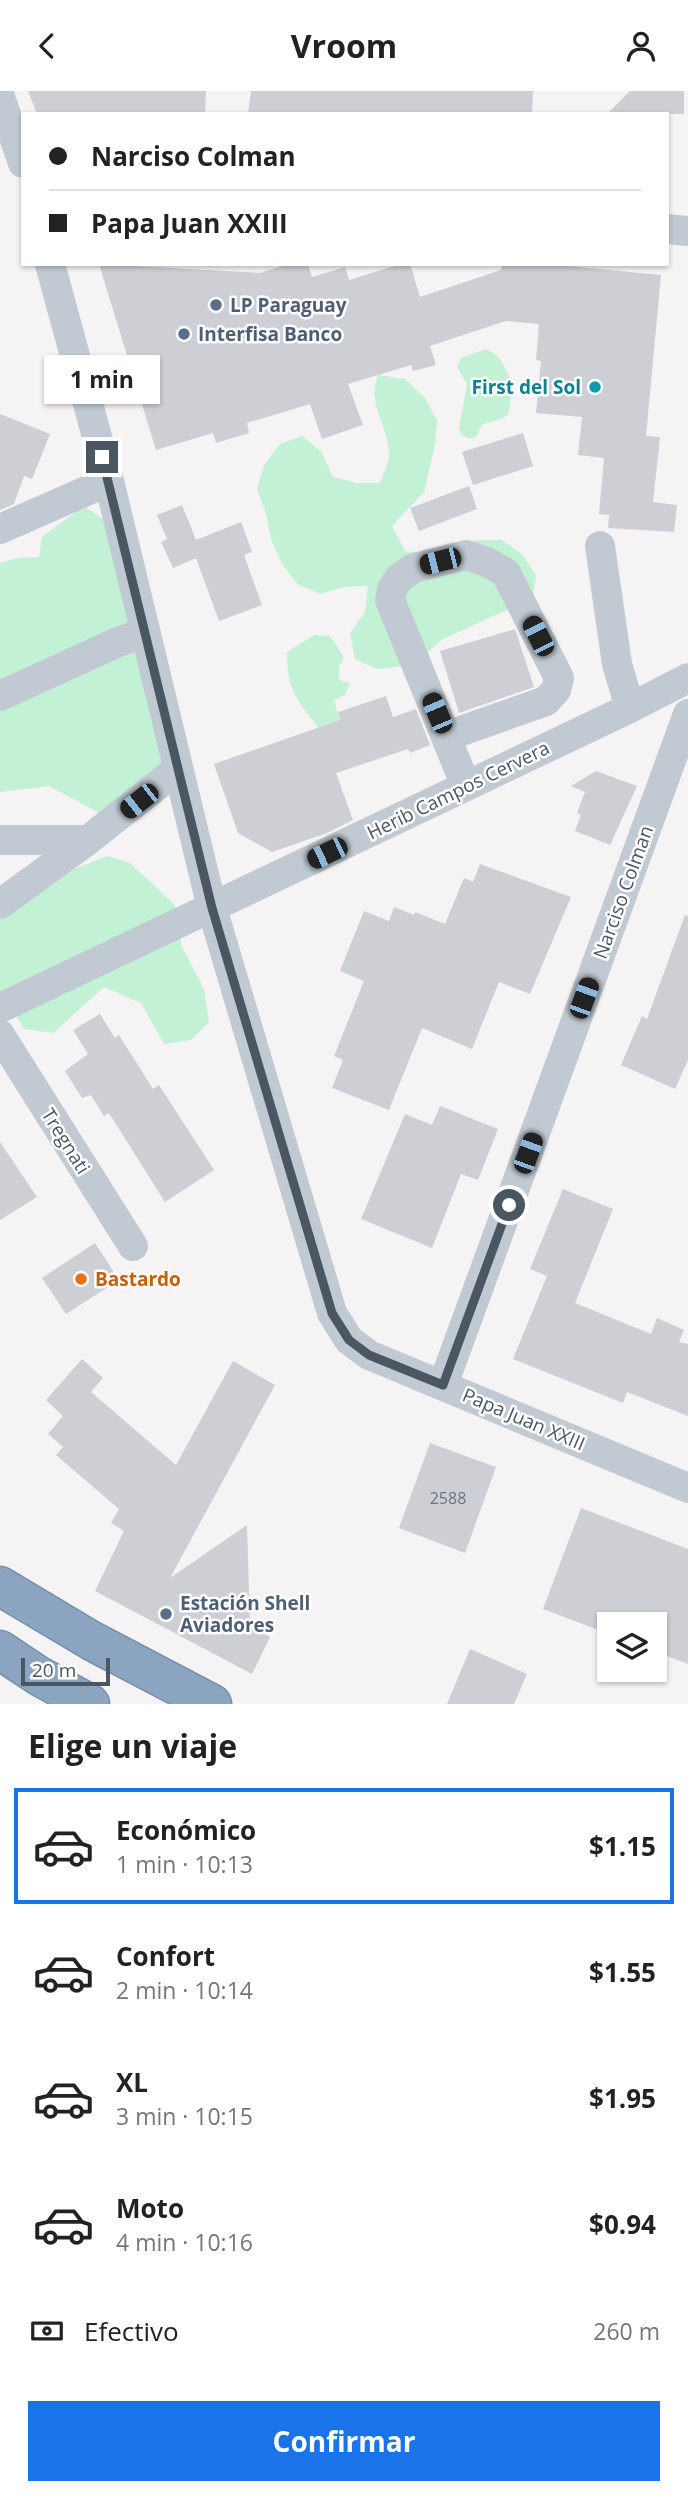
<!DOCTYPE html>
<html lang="es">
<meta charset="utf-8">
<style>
:root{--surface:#fff;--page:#f2f2f2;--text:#222;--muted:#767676;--line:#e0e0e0;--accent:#1a73e8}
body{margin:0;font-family:"Open Sans",sans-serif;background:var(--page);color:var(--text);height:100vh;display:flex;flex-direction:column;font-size:26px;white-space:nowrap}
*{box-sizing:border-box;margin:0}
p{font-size:23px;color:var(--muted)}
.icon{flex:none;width:38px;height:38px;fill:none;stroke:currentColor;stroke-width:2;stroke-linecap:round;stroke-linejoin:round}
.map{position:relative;height:1613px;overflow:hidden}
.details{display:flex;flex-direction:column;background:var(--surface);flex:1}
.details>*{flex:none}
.banner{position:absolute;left:21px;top:21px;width:648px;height:154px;border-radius:0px;box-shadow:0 2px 5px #0004;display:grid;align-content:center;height:154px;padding:0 28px;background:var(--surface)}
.tools{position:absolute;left:597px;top:1521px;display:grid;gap:14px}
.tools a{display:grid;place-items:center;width:70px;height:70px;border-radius:0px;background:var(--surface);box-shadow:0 2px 5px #0004;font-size:35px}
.scale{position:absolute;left:21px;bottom:18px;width:89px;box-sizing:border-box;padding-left:7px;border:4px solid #4a5661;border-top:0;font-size:19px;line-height:24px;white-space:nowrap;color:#4a5661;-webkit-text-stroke:5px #fff;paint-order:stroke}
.end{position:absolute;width:32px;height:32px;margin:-16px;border:9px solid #4a5661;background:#fff;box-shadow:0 0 0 4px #fff}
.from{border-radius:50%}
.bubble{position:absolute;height:49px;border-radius:0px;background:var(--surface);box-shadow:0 2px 5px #0004;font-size:23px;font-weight:700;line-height:49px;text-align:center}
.car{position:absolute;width:21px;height:42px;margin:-21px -10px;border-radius:9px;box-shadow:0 0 5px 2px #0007;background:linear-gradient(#222 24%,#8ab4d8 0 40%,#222 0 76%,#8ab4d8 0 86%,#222 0)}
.banner b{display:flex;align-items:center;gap:24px;height:66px;font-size:26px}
.banner b+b{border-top:2px solid var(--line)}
.banner i{width:18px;height:18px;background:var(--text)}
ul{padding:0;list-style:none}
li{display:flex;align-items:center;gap:21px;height:116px;margin:0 14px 10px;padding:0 14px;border:4px solid transparent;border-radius:0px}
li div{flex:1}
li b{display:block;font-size:26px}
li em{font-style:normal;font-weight:700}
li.selected{border-color:var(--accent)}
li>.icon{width:63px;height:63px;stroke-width:1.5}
h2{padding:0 28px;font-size:32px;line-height:84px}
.pay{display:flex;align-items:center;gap:18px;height:77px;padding:0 28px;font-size:26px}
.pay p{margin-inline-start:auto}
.cta{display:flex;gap:14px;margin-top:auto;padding:14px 28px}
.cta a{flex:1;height:80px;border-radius:0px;background:var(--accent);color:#fff;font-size:28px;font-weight:700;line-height:80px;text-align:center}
header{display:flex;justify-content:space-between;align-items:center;height:91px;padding:0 28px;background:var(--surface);font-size:32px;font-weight:700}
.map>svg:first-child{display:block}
.green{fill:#c3f1d5}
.building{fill:#cdcfd5}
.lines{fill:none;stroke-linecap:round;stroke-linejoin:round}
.highway-casing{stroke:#7690ad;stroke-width:41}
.minor{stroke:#c1cad2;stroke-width:30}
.highway{stroke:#8ba5c1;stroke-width:38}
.route{stroke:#4a5661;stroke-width:9}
.service-dot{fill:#5c6f8a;stroke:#fff;stroke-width:2.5}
.culture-dot{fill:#0f9aa8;stroke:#fff;stroke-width:2.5}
.food-dot{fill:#e8710a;stroke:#fff;stroke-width:2.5}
.labels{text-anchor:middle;stroke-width:5;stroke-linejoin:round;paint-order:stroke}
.number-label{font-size:16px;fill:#6b747e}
.service-label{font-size:19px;font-weight:bold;fill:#4e5e75;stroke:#fff;text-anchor:start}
.culture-label{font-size:19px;font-weight:bold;fill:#0d838f;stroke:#fff;text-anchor:end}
.street-label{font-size:19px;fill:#4a5661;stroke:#fff}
.food-label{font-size:19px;font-weight:bold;fill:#c56008;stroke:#fff;text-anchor:start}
</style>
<header><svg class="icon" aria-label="back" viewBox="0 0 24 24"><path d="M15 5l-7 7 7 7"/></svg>Vroom<svg class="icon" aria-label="person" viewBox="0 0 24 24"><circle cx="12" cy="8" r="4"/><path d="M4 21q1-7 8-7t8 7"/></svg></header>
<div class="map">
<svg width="688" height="1613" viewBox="0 0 688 1613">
<rect width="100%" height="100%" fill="#f5f3f3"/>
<g class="green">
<path d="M486,258c15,6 20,21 27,35 -6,12 3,30 -12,35 -6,2 -12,3 -18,5 -8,11 -4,19 -22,11l-2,-6 8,-45 -10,-17 4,-9z"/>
<path d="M378,284l27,4 20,19 12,22 -2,25 -11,47 -32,34 13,25 25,2 47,-13h25l20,14 14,21 -3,23 -90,41 -17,15 -21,12 -28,3 -22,-10 -5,-26 15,-21 3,-26 -24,1 -24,7 -23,-10 -16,-22 -10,-23 -5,-25 -9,-25 7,-24 16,-21 22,-8 19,15 12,26 24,6h23c3,-8 8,-18 9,-27 1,-29 -23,-50 -11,-81z"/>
<path d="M84,415l22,15 73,250 -80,42 -50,-27 -49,6v-229l17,-5 22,-1 3,-20z"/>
<path d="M314,544l16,1 14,21 -5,10v13l11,3 -5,12 -11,5 7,25 -17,12c-6,-12 -16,-21 -23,-32 -12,-17 -14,-34 -14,-53z"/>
<path d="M108,765l22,7 44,41 7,22v19l23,44 5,33 -18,18 -27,4 -23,-41 -37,-16 -51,46 -29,-4 -24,-39v-87l54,-26z"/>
</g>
<g class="building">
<path d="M28,0h178l-1,23h-168z"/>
<path d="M251,0h282l-1,23h-284z"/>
<path d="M630,0h54v23h-77z"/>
<path d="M99,173l161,9 28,-9h20l4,13 33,-10 4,13 52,-16h9l10,33 81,-27 1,-6h44l115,11 -15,161 14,1 -7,65 24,3 -3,27 -66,-4 1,-13 -10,-1 5,-56 -26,-3 4,-38 -46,-4 5,-52 -5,-1 3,-36 -33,-3 -76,25 6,19 -23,6 -2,-6 -63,19 15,41 -41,14 -12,-35 -63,19 2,10 -33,10 -3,-10 -57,17z"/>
<path d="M0,323l50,20 -18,45 -8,-3 -10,28 -14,6z"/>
<path d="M523,342l10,33 -60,19 -11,-33z"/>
<path d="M469,395l8,23 -58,22 -9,-23z"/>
<path d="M182,414l14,35 45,-18 11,30 -8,3 18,50 -43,16 -23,-63 -23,10 -12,-26 6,-3 -10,-24z"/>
<path d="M515,538l19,58 -75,26 -19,-62z"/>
<path d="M386,605l7,21 23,-8 14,36 -20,8 -2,-4 -72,24 17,47 -26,13 -55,19 -34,-19 -24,-69 126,-44 -2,-8z"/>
<path d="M596,680l41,15 -27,59 -35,-14 6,-16 -4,-2 8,-21 -14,-6z"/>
<path d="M480,773l91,33 -41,97 -31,-12 -27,67 -50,-21 -33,82 -57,-22 11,-28 -9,-4 30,-75 -24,-10 24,-60 25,10 5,-14 20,8 1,-3 30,12 19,-46 9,4z"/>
<path d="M685,824l3,1v144l-13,29 -54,-24 21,-49 5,3z"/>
<path d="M100,923l15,24 4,-3 34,54 6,-4 55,85 -49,32 -56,-89 -5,3 -13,-21 -9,3 -17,-27 23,-17 -15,-24z"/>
<path d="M440,1015l58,23 -20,51 -17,-6 -29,74 -71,-29 44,-105 27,11z"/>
<path d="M0,1051l37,55 -37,23z"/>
<path d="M563,1098l50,20 -38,94 76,31 6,-16 27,12 -5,12 9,2v72l-61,-24 -4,11 -110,-44 34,-83 -17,-7z"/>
<path d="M95,1152l24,37 -53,34 -24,-36z"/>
<path d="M82,1268l21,19 -12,14 85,73 57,-104 42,24 -105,193 77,-53 3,101 20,11 -18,37 -157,-83 29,-60 -13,-8 8,-14 -63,-54 7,-8 -15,-13 15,-18 -17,-16z"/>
<path d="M430,1352l66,24 -31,86 -66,-25z"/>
<path d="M581,1417l107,41v115l-34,-13v-27h-45v10l-66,-25z"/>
<path d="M470,1558l57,25 -13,30h-67z"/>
</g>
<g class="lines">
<g class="highway-casing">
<g id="highway">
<path d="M0,1495l92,55 120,63"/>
<path d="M0,1559l39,26 51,28"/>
</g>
</g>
<g class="minor">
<path d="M0,6l23,66"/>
<path d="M667,138l21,2"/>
<path d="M50,173l59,217 103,427 120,405 17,27 20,15 319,133"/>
<path d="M0,438l109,-48"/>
<path d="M600,455l17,118 13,44"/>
<path d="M0,605l118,-54 27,-9"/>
<path d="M447,645l99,-35 10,-11 3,-12 -53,-105 -19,-11 -21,-7 -52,13 -15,10 -7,11 -2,11 76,186"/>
<path d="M0,749h88"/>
<path d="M0,813l88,-64 90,-71"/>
<path d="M0,917l630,-300 58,-30"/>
<path d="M0,944l133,211"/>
<path d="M443,1294l245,-671"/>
</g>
<use href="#highway" class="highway"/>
</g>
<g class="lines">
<path class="route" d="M102,366l110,451 120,405 17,27 20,15 74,30 66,-180"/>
</g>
<g class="service-dot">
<circle cx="216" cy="214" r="7"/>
<circle cx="184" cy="243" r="7"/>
<circle cx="166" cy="1523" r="7"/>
</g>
<circle class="culture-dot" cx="595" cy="296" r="7"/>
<circle class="food-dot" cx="81" cy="1188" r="7"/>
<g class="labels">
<g class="number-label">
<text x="448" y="1413">2588</text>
</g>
<g class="service-label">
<text x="230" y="221">LP Paraguay</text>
<text x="198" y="250">Interfisa Banco</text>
<text x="180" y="1519">Estación Shell<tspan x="180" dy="22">Aviadores</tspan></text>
</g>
<g class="culture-label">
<text x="581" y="303">First del Sol</text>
</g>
<g class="street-label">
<text transform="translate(458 699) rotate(-26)" y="7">Herib Campos Cervera</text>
<text transform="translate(623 801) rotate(-70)" y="7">Narciso Colman</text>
<text transform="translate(66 1050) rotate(58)" y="7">Tregnati</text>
<text transform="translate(524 1328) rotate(23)" y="7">Papa Juan XXIII</text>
</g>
<g class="food-label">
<text x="95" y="1195">Bastardo</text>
</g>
</g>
</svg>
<div class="tools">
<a><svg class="icon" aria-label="layers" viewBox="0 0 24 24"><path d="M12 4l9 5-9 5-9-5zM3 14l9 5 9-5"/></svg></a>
</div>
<div class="scale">20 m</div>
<i class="end from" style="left:509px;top:1114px"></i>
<i class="end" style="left:102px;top:366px"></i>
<div class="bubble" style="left:44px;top:264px;width:116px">1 min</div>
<i class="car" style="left:440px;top:470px;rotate:256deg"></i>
<i class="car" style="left:538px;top:545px;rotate:333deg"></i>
<i class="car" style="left:437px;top:622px;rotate:337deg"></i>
<i class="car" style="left:139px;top:710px;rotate:232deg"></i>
<i class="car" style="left:327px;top:762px;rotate:244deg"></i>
<i class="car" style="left:584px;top:907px;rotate:20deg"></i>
<i class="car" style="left:528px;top:1062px;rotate:20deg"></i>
<div class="banner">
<b><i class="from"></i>Narciso Colman</b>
<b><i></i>Papa Juan XXIII</b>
</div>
</div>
<section class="details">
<h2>Elige un viaje</h2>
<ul>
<li class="selected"><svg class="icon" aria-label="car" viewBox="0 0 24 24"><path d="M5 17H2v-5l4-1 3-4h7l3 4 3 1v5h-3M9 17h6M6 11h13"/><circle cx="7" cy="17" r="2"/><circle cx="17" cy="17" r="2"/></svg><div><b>Económico</b><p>1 min · 10:13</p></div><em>$1.15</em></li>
<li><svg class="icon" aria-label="car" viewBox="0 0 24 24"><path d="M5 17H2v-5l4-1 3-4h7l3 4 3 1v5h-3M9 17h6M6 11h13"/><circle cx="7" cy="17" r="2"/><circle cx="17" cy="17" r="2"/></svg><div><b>Confort</b><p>2 min · 10:14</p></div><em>$1.55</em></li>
<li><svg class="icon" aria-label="car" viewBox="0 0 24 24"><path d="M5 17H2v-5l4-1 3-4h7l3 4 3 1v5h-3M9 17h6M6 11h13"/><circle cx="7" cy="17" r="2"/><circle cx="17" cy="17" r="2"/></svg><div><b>XL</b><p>3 min · 10:15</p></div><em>$1.95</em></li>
<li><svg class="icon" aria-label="car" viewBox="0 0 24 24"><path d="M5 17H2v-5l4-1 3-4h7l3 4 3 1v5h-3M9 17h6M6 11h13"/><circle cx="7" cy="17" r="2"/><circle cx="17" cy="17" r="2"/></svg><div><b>Moto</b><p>4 min · 10:16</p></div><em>$0.94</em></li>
</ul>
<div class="pay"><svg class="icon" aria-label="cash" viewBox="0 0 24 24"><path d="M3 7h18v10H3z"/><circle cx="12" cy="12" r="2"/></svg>Efectivo<p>260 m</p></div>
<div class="cta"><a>Confirmar</a></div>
</section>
